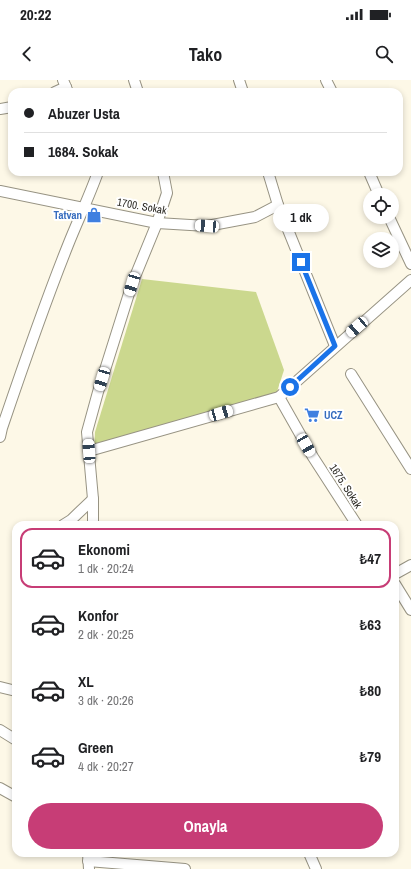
<!DOCTYPE html>
<html lang="tr">
<meta charset="utf-8">
<style>
:root{--surface:#fff;--page:#f6f6f6;--text:#202124;--muted:#757577;--line:#e0e0e0;--accent:#c73d76}
body{margin:0;font-family:"Archivo Narrow",sans-serif;background:var(--page);color:var(--text);height:100vh;display:flex;flex-direction:column;font-size:15px;white-space:nowrap}
*{box-sizing:border-box;margin:0}
p{font-size:13px;color:var(--muted)}
.icon{flex:none;width:22px;height:22px;fill:none;stroke:currentColor;stroke-width:2;stroke-linecap:round;stroke-linejoin:round}
.map{position:relative;flex:1;overflow:hidden}
.sheet{position:absolute;left:12px;top:441px;width:387px;height:336px;display:flex;flex-direction:column;background:var(--surface);border-radius:12px;box-shadow:0 2px 6px #0003}
.sheet>*{flex:none}
.banner{position:absolute;left:8px;top:8px;width:395px;height:88px;border-radius:12px;box-shadow:0 2px 6px #0003;display:grid;align-content:center;height:88px;padding:0 16px;background:var(--surface)}
.buttons{position:absolute;left:363px;top:108px;display:grid;gap:8px}
.buttons a{display:grid;place-items:center;width:36px;height:36px;border-radius:50%;background:var(--surface);box-shadow:0 2px 6px #0003;font-size:20px}
.end{position:absolute;width:18px;height:18px;margin:-9px;border:5px solid #1a73e8;background:#fff;box-shadow:0 0 0 2px #fff}
.from{border-radius:50%}
.bubble{position:absolute;height:28px;border-radius:14px;background:var(--surface);box-shadow:0 2px 6px #0003;font-size:13px;font-weight:700;line-height:28px;text-align:center}
.car{position:absolute;width:12px;height:24px;margin:-12px -6px;border-radius:5px;box-shadow:0 0 3px 1px #0007;background:linear-gradient(#fff 24%,#345 0 40%,#fff 0 76%,#345 0 86%,#fff 0)}
.banner b{display:flex;align-items:center;gap:14px;height:38px;font-size:15px}
.banner b+b{border-top:1px solid var(--line)}
.banner i{width:10px;height:10px;background:var(--text)}
ul{padding:7px 0 0;list-style:none}
li{display:flex;align-items:center;gap:12px;height:60px;margin:0 8px 6px;padding:0 8px;border:2px solid transparent;border-radius:12px}
li div{flex:1}
li b{display:block;font-size:15px}
li em{font-style:normal;font-weight:700}
li.on{border-color:var(--accent)}
li>.icon{width:36px;height:36px;stroke-width:1.5}
.action{display:flex;gap:8px;margin-top:auto;padding:8px 16px}
.action a{flex:1;height:46px;border-radius:24px;background:var(--accent);color:#fff;font-size:16px;font-weight:700;line-height:46px;text-align:center}
.status{display:flex;justify-content:space-between;align-items:center;height:28px;padding:0 20px;background:var(--surface);direction:ltr}
.status svg{height:11px;fill:currentColor}
header{display:flex;justify-content:space-between;align-items:center;height:52px;padding:0 16px;background:var(--surface);font-size:18px;font-weight:700}
.map>svg:first-child{display:block}
.green{fill:#cbd88e}
.lines{fill:none;stroke-linecap:round;stroke-linejoin:round}
.minor-casing{stroke:#979383;stroke-width:12}
.minor{stroke:#fff;stroke-width:10}
.route{stroke:#1a73e8;stroke-width:5}
.labels{text-anchor:middle;stroke-width:4;stroke-linejoin:round;paint-order:stroke}
.street-label{font-size:11px;fill:#2c2a24;stroke:#fff}
.shop-label{font-size:11px;font-weight:bold;fill:#366cbe;stroke:#fff;text-anchor:end}
</style>
<div class="status"><b>20:22</b><svg viewBox="0 0 49 12"><path d="M0 12V9h3v3zM5 12V6h3v6zM10 12V3h3v9zM15 12V0h3v12zM26 1h20v11H26zM47 4h2v5h-2z"/></svg></div>
<header><svg class="icon" aria-label="back" viewBox="0 0 24 24"><path d="M15 5l-7 7 7 7"/></svg>Tako<svg class="icon" aria-label="search" viewBox="0 0 24 24"><circle cx="10" cy="10" r="6"/><path d="M15 15l6 6"/></svg></header>
<div class="map">
<svg width="411" height="789" viewBox="0 0 411 789">
<rect width="100%" height="100%" fill="#fdf8e7"/>
<path class="green" d="M142,199l114,13 28,78 -10,31 -180,51 1,-20z"/>
<g class="lines">
<g class="minor-casing">
<g id="minor">
<path d="M63,0l5,12"/>
<path d="M134,0l4,12"/>
<path d="M239,0l4,12"/>
<path d="M326,0l6,12"/>
<path d="M55,12l11,-5"/>
<path d="M0,29l12,-2"/>
<path d="M268,92l10,33 57,141"/>
<path d="M369,92l10,23"/>
<path d="M0,111l157,32 50,3 48,-9 23,-12"/>
<path d="M389,137l22,47"/>
<path d="M351,294l60,95"/>
<path d="M279,317l34,60 44,68"/>
<path d="M0,357l2,-9c21,-62 42,-123 66,-183 10,-25 21,-48 30,-73"/>
<path d="M89,371l190,-54 132,-117"/>
<path d="M63,445l8,-5 22,-21"/>
<path d="M93,445v-26l-6,-67 11,-40 34,-108 25,-61 10,-30 -4,-21"/>
<path d="M395,494l16,-9"/>
<path d="M395,504l16,26"/>
<path d="M0,607l16,4"/>
<path d="M0,650l16,10"/>
<path d="M0,708l16,9"/>
<path d="M88,773l1,16"/>
<path d="M309,773l7,16"/>
<path d="M88,781l97,8"/>
</g>
</g>
<use href="#minor" class="minor"/>
</g>
<g class="lines">
<path class="route" d="M290,307l45,-41 -34,-84"/>
</g>
<defs>
<g id="shop-bare" transform="scale(1.2)"><path d="M-5-2.5h2.3a2.7 3.5 0 0 1 5.4 0H5L5.5 6h-11ZM-1.5-2.5h3a1.5 2.3 0 0 0-3 0Z" fill="#3f7fe0" stroke="#fff" stroke-width="2.5" paint-order="stroke"/></g>
<g id="supermarket-bare" transform="scale(1.2)"><path d="M-6-5.5h2.5l.6 2H6L4.5 2H-2.5L-4.4-4H-6ZM-1.5 3.2a1.3 1.3 0 1 0 .1 0ZM3 3.2a1.3 1.3 0 1 0 .1 0Z" fill="#3f7fe0" stroke="#fff" stroke-width="2.5" paint-order="stroke"/></g>
</defs>
<g fill-rule="evenodd">
<use href="#shop-bare" x="94" y="135"/>
<use href="#supermarket-bare" x="312" y="335"/>
</g>
<g class="labels">
<g class="street-label">
<text transform="translate(142 126) rotate(10)" y="4">1700. Sokak</text>
<text transform="translate(346 406) rotate(57)" y="4">1675. Sokak</text>
</g>
<g class="shop-label">
<text x="82" y="139">Tatvan</text>
<text x="324" y="339" text-anchor="start">UCZ</text>
</g>
</g>
</svg>
<div class="buttons">
<a><svg class="icon" aria-label="locate" viewBox="0 0 24 24"><circle cx="12" cy="12" r="6"/><path d="M12 2v4M12 18v4M2 12h4M18 12h4"/></svg></a>
<a><svg class="icon" aria-label="layers" viewBox="0 0 24 24"><path d="M12 4l9 5-9 5-9-5zM3 14l9 5 9-5"/></svg></a>
</div>
<i class="end from" style="left:290px;top:307px"></i>
<i class="end" style="left:301px;top:182px"></i>
<div class="bubble" style="left:273px;top:124px;width:56px">1 dk</div>
<i class="car" style="left:207px;top:146px;rotate:274deg"></i>
<i class="car" style="left:132px;top:204px;rotate:197deg"></i>
<i class="car" style="left:357px;top:247px;rotate:229deg"></i>
<i class="car" style="left:102px;top:299px;rotate:197deg"></i>
<i class="car" style="left:221px;top:333px;rotate:74deg"></i>
<i class="car" style="left:306px;top:365px;rotate:150deg"></i>
<i class="car" style="left:89px;top:371px;rotate:356deg"></i>
<div class="banner">
<b><i class="from"></i>Abuzer Usta</b>
<b><i></i>1684. Sokak</b>
</div>
<section class="sheet">
<ul>
<li class="on"><svg class="icon" aria-label="car" viewBox="0 0 24 24"><path d="M5 17H2v-5l4-1 3-4h7l3 4 3 1v5h-3M9 17h6M6 11h13"/><circle cx="7" cy="17" r="2"/><circle cx="17" cy="17" r="2"/></svg><div><b>Ekonomi</b><p>1 dk · 20:24</p></div><em>₺47</em></li>
<li><svg class="icon" aria-label="car" viewBox="0 0 24 24"><path d="M5 17H2v-5l4-1 3-4h7l3 4 3 1v5h-3M9 17h6M6 11h13"/><circle cx="7" cy="17" r="2"/><circle cx="17" cy="17" r="2"/></svg><div><b>Konfor</b><p>2 dk · 20:25</p></div><em>₺63</em></li>
<li><svg class="icon" aria-label="car" viewBox="0 0 24 24"><path d="M5 17H2v-5l4-1 3-4h7l3 4 3 1v5h-3M9 17h6M6 11h13"/><circle cx="7" cy="17" r="2"/><circle cx="17" cy="17" r="2"/></svg><div><b>XL</b><p>3 dk · 20:26</p></div><em>₺80</em></li>
<li><svg class="icon" aria-label="car" viewBox="0 0 24 24"><path d="M5 17H2v-5l4-1 3-4h7l3 4 3 1v5h-3M9 17h6M6 11h13"/><circle cx="7" cy="17" r="2"/><circle cx="17" cy="17" r="2"/></svg><div><b>Green</b><p>4 dk · 20:27</p></div><em>₺79</em></li>
</ul>
<div class="action"><a>Onayla</a></div>
</section>
</div>
